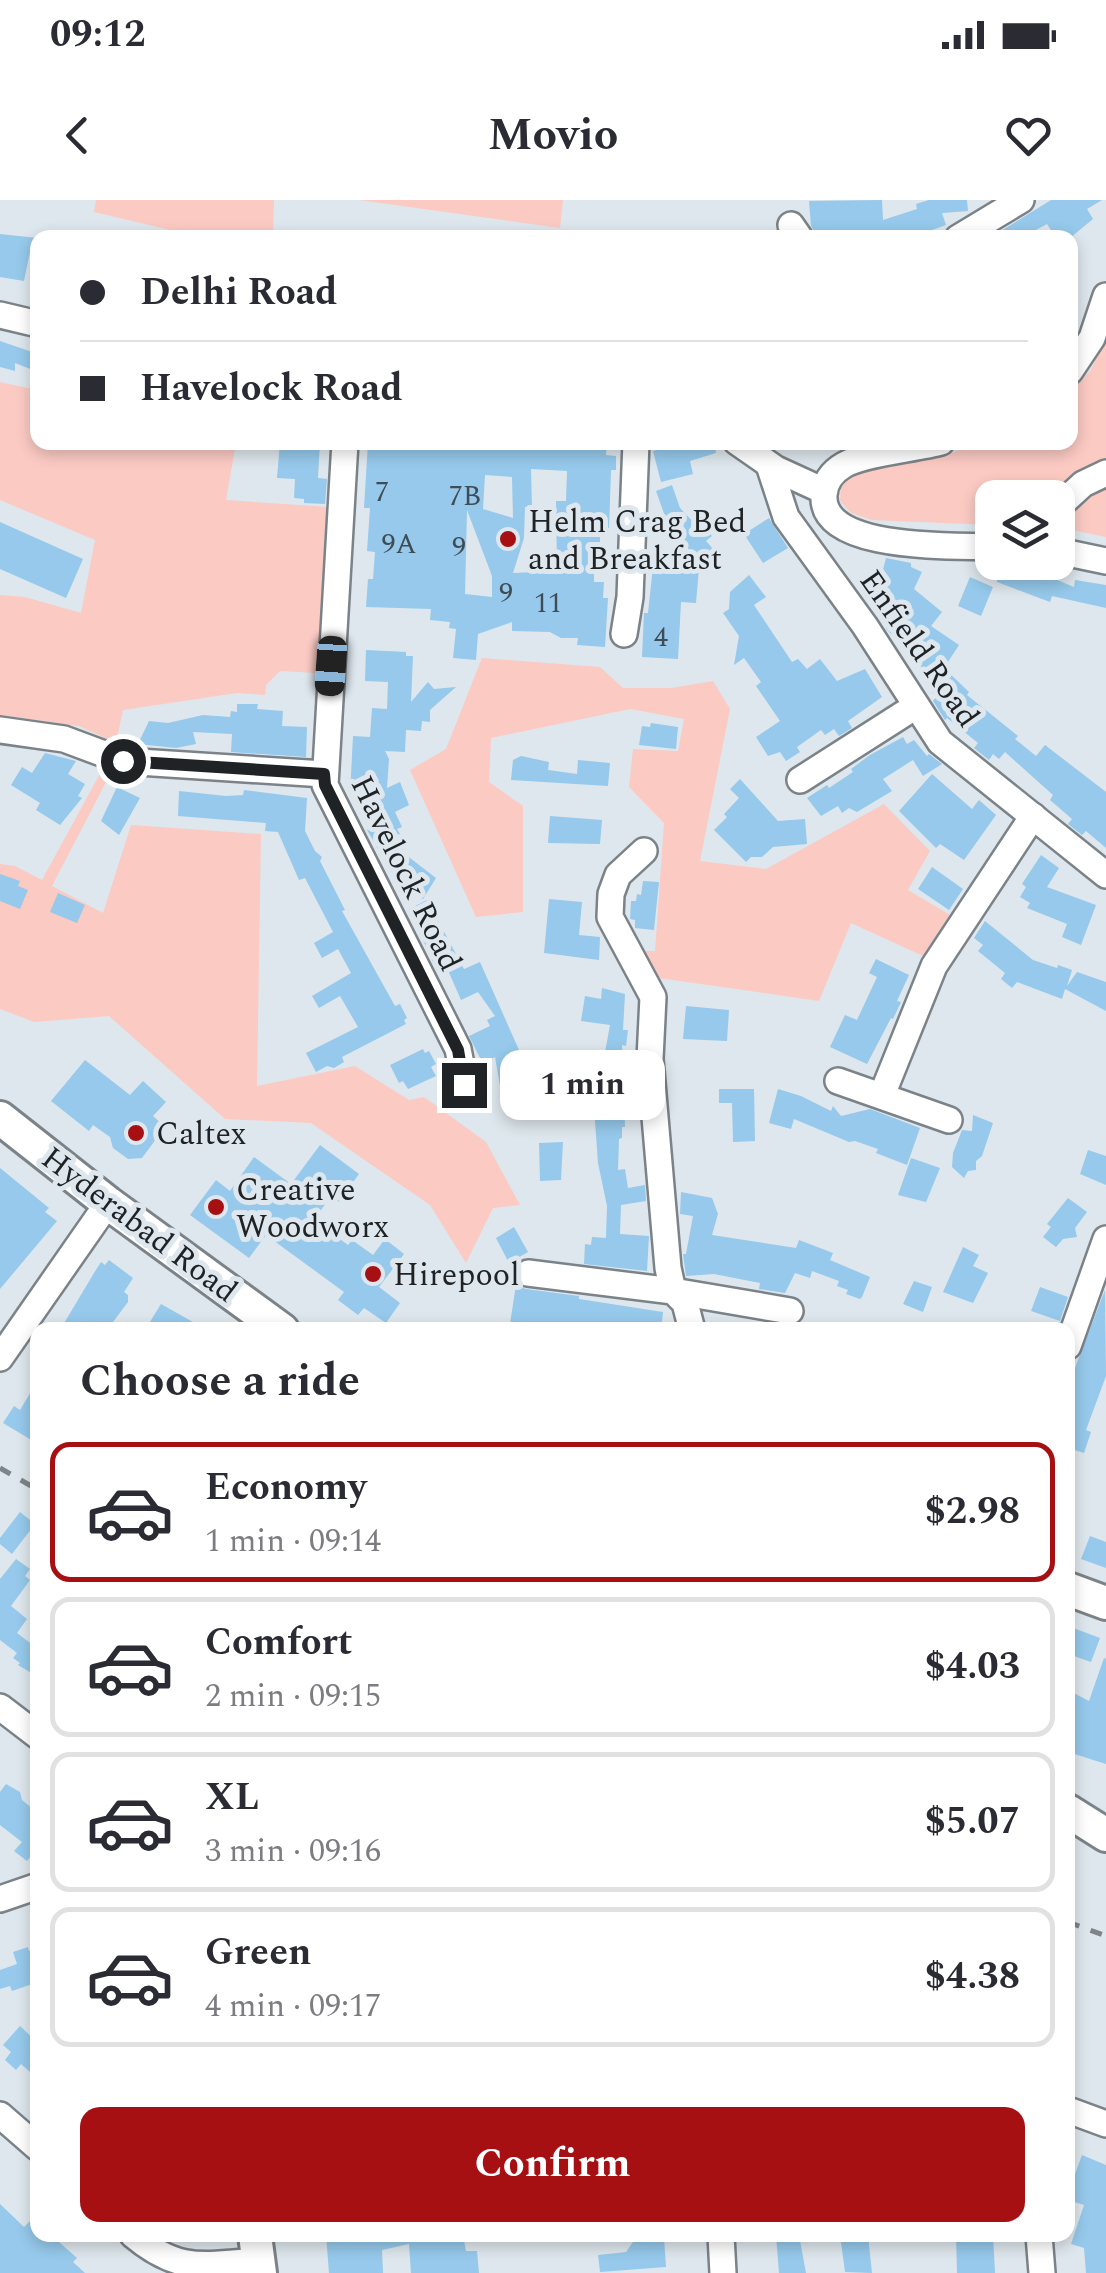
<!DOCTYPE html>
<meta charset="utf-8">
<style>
:root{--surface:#fff;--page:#f2f2f3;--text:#2b2b33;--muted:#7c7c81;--line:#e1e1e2;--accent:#a61013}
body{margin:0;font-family:Spectral,serif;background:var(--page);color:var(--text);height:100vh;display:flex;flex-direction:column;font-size:38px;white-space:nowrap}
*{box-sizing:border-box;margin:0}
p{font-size:32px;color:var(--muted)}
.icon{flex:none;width:55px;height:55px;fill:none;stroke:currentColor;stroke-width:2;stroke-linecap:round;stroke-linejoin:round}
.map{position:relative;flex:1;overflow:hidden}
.sheet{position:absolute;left:30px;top:1122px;width:1045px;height:920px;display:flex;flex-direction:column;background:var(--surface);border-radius:20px;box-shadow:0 5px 15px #0003}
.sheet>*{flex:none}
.hud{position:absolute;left:30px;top:30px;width:1048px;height:220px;border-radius:20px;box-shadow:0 5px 15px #0003;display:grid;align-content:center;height:220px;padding:0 50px;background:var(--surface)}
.buttons{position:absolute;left:975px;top:280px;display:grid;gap:20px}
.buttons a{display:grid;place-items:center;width:100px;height:100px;border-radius:20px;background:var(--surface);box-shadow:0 5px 15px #0003;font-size:50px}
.end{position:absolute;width:45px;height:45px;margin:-22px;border:12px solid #202325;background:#fff;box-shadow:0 0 0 5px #fff}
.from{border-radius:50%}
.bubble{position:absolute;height:70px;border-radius:20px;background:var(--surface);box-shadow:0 5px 15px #0003;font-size:32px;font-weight:700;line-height:70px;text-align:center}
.car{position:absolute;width:30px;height:60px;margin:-30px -15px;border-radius:12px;box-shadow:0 0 8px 2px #0007;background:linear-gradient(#222 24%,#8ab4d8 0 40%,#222 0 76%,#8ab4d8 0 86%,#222 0)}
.hud b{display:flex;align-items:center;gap:35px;height:95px;font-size:38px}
.hud b+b{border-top:2px solid var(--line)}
.hud i{width:25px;height:25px;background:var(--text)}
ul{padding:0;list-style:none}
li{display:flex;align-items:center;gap:30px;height:140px;margin:0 20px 15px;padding:0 30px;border:5px solid var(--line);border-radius:20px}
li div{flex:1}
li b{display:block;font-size:38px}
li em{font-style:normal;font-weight:700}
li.on{border-color:var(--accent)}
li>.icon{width:90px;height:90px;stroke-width:1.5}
h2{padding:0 50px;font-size:45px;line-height:120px}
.action{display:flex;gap:20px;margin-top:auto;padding:20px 50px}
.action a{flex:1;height:115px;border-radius:20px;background:var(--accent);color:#fff;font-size:40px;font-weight:700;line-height:115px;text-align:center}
.status{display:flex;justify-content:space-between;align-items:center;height:70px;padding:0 50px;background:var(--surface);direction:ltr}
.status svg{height:28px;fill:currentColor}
header{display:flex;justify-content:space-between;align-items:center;height:130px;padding:0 50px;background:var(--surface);font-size:45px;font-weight:700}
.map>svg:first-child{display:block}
.green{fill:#fbcac3}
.building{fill:#96c9eb;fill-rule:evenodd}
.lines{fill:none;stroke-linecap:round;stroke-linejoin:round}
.minor-casing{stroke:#7b8388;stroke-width:30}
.major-casing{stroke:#7b8388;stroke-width:38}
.minor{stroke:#fff;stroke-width:25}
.major{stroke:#fff;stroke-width:32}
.rail{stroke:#7e8488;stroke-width:5;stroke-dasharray:12 12;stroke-linecap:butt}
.route{stroke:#202325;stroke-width:12}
.poi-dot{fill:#a61013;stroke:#dee7ed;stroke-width:4}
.labels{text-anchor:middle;stroke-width:10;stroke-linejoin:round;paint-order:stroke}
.number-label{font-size:28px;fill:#3e4c56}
.poi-label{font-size:32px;fill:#202325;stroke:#dee7ed;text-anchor:start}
.street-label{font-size:32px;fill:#202325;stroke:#dee7ed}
</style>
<div class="status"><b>09:12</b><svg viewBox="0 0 49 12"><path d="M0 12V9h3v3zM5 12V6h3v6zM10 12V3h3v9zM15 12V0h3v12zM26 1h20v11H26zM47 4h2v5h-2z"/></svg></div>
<header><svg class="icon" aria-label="back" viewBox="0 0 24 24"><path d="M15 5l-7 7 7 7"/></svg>Movio<svg class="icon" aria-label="heart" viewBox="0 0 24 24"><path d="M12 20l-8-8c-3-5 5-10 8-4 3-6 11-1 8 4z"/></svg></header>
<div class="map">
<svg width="1106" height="2073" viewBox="0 0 1106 2073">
<rect width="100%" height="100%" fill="#dee7ed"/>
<g class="green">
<path d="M96,0h178l-1,37h-73l-106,-25z"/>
<path d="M359,0h204l-3,28z"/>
<path d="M1106,136v201l-48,-10v-29h-66v27l-120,-5 -21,-7 -11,-12 1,-18 11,-9 102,-22 27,-9 89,-1v-51l21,-21z"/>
<path d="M0,182l37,8 1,52 198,1 -10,57 102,7 -11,166 -37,-2 -14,14 -1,10 -28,-2 -114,17 -7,33 -37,-17 -79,-11v-120l25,2 56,16 14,-73 -95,-40z"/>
<path d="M482,458l118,9 23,21h48l42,-7 17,28 -30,152 66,8 118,-65 46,47 -22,39 42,25 -27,41 -72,-33 -32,78 -160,-23 -21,-27h17l9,-128 -35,-36 4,-38 45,2 6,-32 -54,-10 -139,29 -2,44 34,24v106l-47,5 -66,-147 36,-21z"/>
<path d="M108,559l9,2 -65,125 51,27 28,-88 130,9 -4,252 98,-20 54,34 15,-3 62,45 34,63 -27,3 -27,55 -36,-58 -119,-82 -86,-4 -116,-103 -75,6 -34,-13v-145l15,2 27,14z"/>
</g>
<g class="building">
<path d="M882,0l1,20 34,-11 -1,-5 13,-4h38l1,11 -26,2 4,12 -36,13 -87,-2v-4l-8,1 -4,-7 -2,-25z"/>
<path d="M1051,0h51l-15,9 6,10 -23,19h-14l-9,-14 -26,14h-31z"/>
<path d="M0,34l38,4v16l-8,-2 -6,29 -24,-4z"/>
<path d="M0,141l38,13v18l-23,-9v8l-15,-4z"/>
<path d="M280,242h40l-2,36 9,1 -2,25 -21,-1v-4l-10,-1 1,-19 -18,-1z"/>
<path d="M368,242h239l-1,13 10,1v14h-5l-2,59 -9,-1v22h-6v32h10l-1,16h5l-3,49 -28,-2 1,-7h-17l-11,-6 -38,-1v-9l-34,12 -2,26 -23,-2 3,-29 -7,-1 1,-6 -20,-2 1,-11 -65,-2 2,-28h5l2,-27 -8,-1 3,-43h-6zM531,269l36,2 -1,30h-10l1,70 -44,2 11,-35 1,-31h7zM485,275l27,2 1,41 -30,-9zM467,310l25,66v21l-27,-3z"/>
<path d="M714,242l2,11 -26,8 3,13 -32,8 -8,-31 32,-8 1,5z"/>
<path d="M672,285l8,23 19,20 3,-3 10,11 -6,5 8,9 -17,16 -27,-29 3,-4 -10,-11 3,-3 -10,-28z"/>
<path d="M769,318l19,30 -25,15 -19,-29z"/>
<path d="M0,322l83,37 -17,39 -66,-29z"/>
<path d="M886,358l25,5v4l11,5 -8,17 28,23 -11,14 28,19 -15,23 25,24 -2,3 51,41 -3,3 21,17 9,-11 61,47v56l-20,-17 -4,4 -14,-11 4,-5 -22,-19 3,-5 -48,-43 -6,7 -6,-5 -4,6 -15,-12 4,-5 -31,-25 -2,2 -12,-19 4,-5 -5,-3 8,-8 -20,-13 3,-4 -12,-8 3,-5 -28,-26 13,-15 -23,-10 10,-22 -6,-1z"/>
<path d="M653,366l46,2 -3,35 -15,-1 -3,57 -36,-2 2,-44h4z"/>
<path d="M997,368l34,1 43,18 1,-7 31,5v23l-54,-12 -2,6 -53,-20z"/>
<path d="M749,375l17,22 -12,8 38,57 6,-3 9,10 13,-10 17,22 28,-12 17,28 -34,24 4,7 -13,8 -5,-7 -9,6 -4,-5 -24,17 3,5 -14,9 -6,-9 -12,4 -12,-19 24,-16 -24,-35 5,-4 -17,-24 -10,7 5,-29 -16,-23 6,-4 1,-17z"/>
<path d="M970,377l23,10 -12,29 -23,-10z"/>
<path d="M366,450l40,2v4h7l-2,46 17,-20 6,7 22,-2 -26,23v12l-8,-1 -1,10 -15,-1 -1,22 -20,-1 4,8 -2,29 13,-6 9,23 -14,7 7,15 -5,2 3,5 -4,1 10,20 30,23 -13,21 -27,-20 -29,-49 7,-3 -16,-33h-8l3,-58 17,1 2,-29 15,1 1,-27 -23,-1z"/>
<path d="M237,504h21l-1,5 26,2 -1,15 25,1 -1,30 -75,-5 1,-18 -39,-2 3,12 -20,4 -38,-4 11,-23 19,2 35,-8 27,2 1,-6 6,1z"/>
<path d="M651,523l27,4 -2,22 -37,-4 3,-19 8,1z"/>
<path d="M903,537l4,7 7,-4 13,16 2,-2 13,10 -19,12 -10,-16 -30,19 9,12 -35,21 -8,-4 -7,5 -4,-7 -17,10 -14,-18 20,-13 2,3 24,-16 -2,-3 19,-14z"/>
<path d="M45,553l31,8 -8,13 17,10 -7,12 4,2 -22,27 -24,-15 4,-7 -29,-18 11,-18 10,6z"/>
<path d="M521,556l28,6 -1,8 29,4 1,-14 32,3 -2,23 -97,-6 2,-20z"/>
<path d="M932,574l40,35 7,-9 17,15 -32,45 -24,-16 -4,4 -37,-37z"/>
<path d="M740,579l38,42 27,-2 2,25 -34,3 -11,10h-11l-5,5 -32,-32 13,-13 -3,-3 15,-16 -9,-9z"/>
<path d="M117,587l23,11 -21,37 -18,-14z"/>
<path d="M244,590l63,8 -2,33 10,20 7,6 -2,4 25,49 -3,1 53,95 5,-2 7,14 -3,2 2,4 -64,33 2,5 -10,6 -7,-2 -11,6 -10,-19 52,-26 -18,-31 -21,12 -7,-12 39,-23 -13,-24 -16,9 -8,-15 19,-11 -28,-54 -6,2 -21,-48 -13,-1 1,-8 -88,-7 1,-25 47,5 17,-1z"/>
<path d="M550,616l52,4 -2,24 -52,-1z"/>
<path d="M1041,655l18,13 -12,19 49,18 -15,40 -19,-8 5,-13 -40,-16 3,-5 -10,-6 6,-10 -4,-3z"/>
<path d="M932,667l31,22 -14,21 -31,-21z"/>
<path d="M0,674l20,7 -2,5 10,4 -8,19 -20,-8z"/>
<path d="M643,681l16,1 -5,48 -19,-2v-8l-5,-1 1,-18h5l1,-7 4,1z"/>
<path d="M58,693l27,12 -8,18 -27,-11z"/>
<path d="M549,699l33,3 -3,33 21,2 -1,23 -55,-7z"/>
<path d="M427,700l37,69 16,-7 39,88 -7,3 4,25 15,-3 3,20 -27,6 -3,-16 -4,1 -5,-29 -12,7 -14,-28 21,-10 -3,-6 8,-4 -17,-24 -17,8 -14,-32 -9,5 -29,-64z"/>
<path d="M985,721l48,39 24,8 1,-3 14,5 -5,16 10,-14 29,10v29l-41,-22 -3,10 -45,-17 -5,6 -11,-9 4,-6 -27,-22 5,-6 -9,-7z"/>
<path d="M876,759l33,16 -12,26 4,1 -8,17 -2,-1 -24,46 -37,-17 15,-32 12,5 20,-43 -8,-4z"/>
<path d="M602,788l23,6 -2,36h5l-2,16 -4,-1 3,82h-3v11l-3,1 -1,31 7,-1 3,19 17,-3 1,16 -25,4 -1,29 29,2 -2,35 -63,-7 1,-20 6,1 1,-8 14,1 1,-32 -9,-43 -8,-111h15l5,-27 -29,-4 4,-25 16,3z"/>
<path d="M686,806l43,4 -2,31 -44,-2z"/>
<path d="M423,849l2,4 4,-2 7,13 -5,3 5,9 -28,13 -5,-8 -4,2 -9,-18z"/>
<path d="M85,860l45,35 13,-14 23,21 -13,14 12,11 -23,31 -14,1 -15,-11 -3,-11 -17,-12 -4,6 -38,-30z"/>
<path d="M719,889h35l1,52 -22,1 -1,-39h-13z"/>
<path d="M778,889l23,7 30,15 2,-5 8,10 29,-7 50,19 -13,37 -31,-12 2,-4 -23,-8 -6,1 -55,-23 -3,10 -22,-6z"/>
<path d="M973,915l20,8 -11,33 -6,5v9l-8,1 -4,7 -12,-11 1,-14 9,-23 10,1z"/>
<path d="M563,942l-2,38 -21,1 -1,-38z"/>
<path d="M320,945l39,29 -20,28 -8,-6 -17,24 34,25 4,-5 21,15 12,-16 19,15 -25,33 21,16 -14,20 -22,-15 -6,7 -20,-15 6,-8 -78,-57 -17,23 -59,-43 26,-35 14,11 24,-34 37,27z"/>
<path d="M1088,950l18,6v29l-26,-11z"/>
<path d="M911,958l29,10 -14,34 -28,-7z"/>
<path d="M0,968l49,40 -4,4 12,9 -57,68z"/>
<path d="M681,992l31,6 6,16 -6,21 84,13 3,-8 34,13 -3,7 40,17 -8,20 -2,2 -14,-5 2,-4 -11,-4 2,-5 -27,-10 -2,7 -15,-5 -10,20 -26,-4 1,-6 -46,-9 -28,2 -3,-22h3l7,-38 -13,-2z"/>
<path d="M1068,998l19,14 -12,16 2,9 -14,2 -7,8 -13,-10 8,-10 -4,-3z"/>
<path d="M514,1027l14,25 -19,11 -13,-25z"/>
<path d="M963,1047l16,8 -6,11 15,7 -15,30 -30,-11z"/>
<path d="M109,1060l24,18 -9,14 4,3v7l-21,28h-47l34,-57 7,-11 4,3z"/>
<path d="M914,1081l18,6 -9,25 -20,-8z"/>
<path d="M516,1085l10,4 53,7v3l84,13 -2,18h-152z"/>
<path d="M1040,1087l28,10 -8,24 -29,-10z"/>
<path d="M1105,1090l1,86 -20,54 5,2 -7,21 -16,-5v-62z"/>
<path d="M161,1104l46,26h-62z"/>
<path d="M38,1180v64l-35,-21 11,-17 6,4z"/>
<path d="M20,1312l15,12 -23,30 -12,-10v-6z"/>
<path d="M1090,1336l16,6v26l-25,-9z"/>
<path d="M16,1359l14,10 -5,7 5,4 -19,26 16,13 -10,14 21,16v28l-20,-12 2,-2 -7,-5 4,-5 -17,-13v-61z"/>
<path d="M1068,1426l32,12 -9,24 -23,-8z"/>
<path d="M1104,1458l2,1v105l-38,-12v-62l21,11z"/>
<path d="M6,1584l14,8 2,8 16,13v40l-3,-2 -8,10 -13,-10 8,-9 -22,-17v-33z"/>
<path d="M28,1747l1,4 9,-3v34l-26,9 -2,-5 -10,3v-19l17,-6 -4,-12z"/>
<path d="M20,1826l18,17v36l-17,-15 -5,6 -11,-10 6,-8 -8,-7z"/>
<path d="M1082,1955l24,10v108h-20l-2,-25 -13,-4 13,-39 -16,-5v-7z"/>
<path d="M0,2004l24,23 14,-14v22h13l26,23 -4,4 12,11h-85z"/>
<path d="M326,2035h137l3,16h11l2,22h-68l-2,-29 -27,6 1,23h-54z"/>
<path d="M776,2035h23l7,38h-27z"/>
<path d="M840,2035h28l4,38 -27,-1z"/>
<path d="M956,2035h37l2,38h-38z"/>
<path d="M664,2037l2,30 -66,5 -2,-17 28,-3 9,-13z"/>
</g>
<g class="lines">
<g class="minor-casing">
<g id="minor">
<path d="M791,25l9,13"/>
<path d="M958,38l63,-38"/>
<path d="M0,115l38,9"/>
<path d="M1070,171l22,-33 14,-42"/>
<path d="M345,242l-20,343 133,264 7,36"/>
<path d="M737,242l39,27 48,22"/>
<path d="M941,242c-25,7 -77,11 -97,23 -12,7 -19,16 -20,30 -4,57 132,50 168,52"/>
<path d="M769,265l17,52 79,109 75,116 166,133"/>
<path d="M1058,307l25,-23 23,-11"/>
<path d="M1058,351l48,10"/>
<path d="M624,434l6,-37 6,-155"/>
<path d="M0,530l64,9 59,22 201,13"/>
<path d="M800,580l116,-74"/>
<path d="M644,651l-26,24 -7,19 -1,23 43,80 -3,62 18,209 5,23 117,20"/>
<path d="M838,881l111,39"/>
<path d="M882,895l52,-129 99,-150"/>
<path d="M528,1073l145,18 12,12 7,27"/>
<path d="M1068,1146l38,-107"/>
<path d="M0,1158l108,-155"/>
<path d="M0,1507l38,29"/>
<path d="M0,1699l38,-13"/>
<path d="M1068,1910l38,14"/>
<path d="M0,1915l38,33"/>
<path d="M133,2035c45,38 70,30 126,26"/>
<path d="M721,2035l2,38"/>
<path d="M1039,2035l3,38"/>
</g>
</g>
<g class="major-casing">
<g id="major">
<path d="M0,918l108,85 174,127"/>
<path d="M1068,1389l38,14"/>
<path d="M1068,1611l38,24"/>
<path d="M255,2035l5,38"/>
</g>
</g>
<use href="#minor" class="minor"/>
<use href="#major" class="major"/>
<g class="rail">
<path d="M0,1268l38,22"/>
<path d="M1068,1722l38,14"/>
</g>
</g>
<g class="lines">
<path class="route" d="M123,561l201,13 1,11 133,265 6,35"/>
</g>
<g class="poi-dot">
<circle cx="508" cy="339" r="10"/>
<circle cx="136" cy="933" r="10"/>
<circle cx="216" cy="1007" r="10"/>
<circle cx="373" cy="1074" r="10"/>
</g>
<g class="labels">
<g class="number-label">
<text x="382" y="301">7</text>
<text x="465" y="305">7B</text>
<text x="399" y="353">9A</text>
<text x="459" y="356">9</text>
<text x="506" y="402">9</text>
<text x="548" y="412">11</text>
<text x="661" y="446">4</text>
</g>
<g class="poi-label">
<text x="528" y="332">Helm Crag Bed<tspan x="528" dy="37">and Breakfast</tspan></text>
<text x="156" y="944">Caltex</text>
<text x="236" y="1000">Creative<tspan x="236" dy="37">Woodworx</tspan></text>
<text x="393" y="1085">Hirepool</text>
</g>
<g class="street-label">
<text transform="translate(920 448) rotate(55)" y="11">Enfield Road</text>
<text transform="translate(407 673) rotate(64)" y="11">Havelock Road</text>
<text transform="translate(140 1024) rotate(37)" y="11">Hyderabad Road</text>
</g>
</g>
</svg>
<div class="buttons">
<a><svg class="icon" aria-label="layers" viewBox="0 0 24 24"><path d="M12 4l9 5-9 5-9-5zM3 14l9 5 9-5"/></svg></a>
</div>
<i class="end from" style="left:123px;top:561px"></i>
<i class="end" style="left:464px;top:885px"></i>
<div class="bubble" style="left:500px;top:850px;width:165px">1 min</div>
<i class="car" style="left:331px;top:466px;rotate:184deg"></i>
<div class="hud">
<b><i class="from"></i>Delhi Road</b>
<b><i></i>Havelock Road</b>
</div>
<section class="sheet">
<h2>Choose a ride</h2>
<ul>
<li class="on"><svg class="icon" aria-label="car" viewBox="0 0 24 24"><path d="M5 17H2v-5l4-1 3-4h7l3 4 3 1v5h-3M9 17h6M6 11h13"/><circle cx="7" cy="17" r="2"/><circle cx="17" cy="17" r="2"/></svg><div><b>Economy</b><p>1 min · 09:14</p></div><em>$2.98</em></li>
<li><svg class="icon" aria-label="car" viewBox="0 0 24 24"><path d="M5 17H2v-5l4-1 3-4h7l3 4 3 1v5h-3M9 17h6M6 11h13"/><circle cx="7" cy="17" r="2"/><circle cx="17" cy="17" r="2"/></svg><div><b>Comfort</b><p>2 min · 09:15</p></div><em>$4.03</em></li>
<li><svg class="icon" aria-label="car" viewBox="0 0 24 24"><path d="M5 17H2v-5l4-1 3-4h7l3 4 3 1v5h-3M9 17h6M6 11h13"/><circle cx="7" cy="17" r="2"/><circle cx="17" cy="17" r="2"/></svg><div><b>XL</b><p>3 min · 09:16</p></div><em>$5.07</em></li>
<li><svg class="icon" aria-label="car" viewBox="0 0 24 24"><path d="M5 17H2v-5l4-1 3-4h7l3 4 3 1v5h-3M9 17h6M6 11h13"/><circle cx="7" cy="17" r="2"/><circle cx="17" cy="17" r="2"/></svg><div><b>Green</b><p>4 min · 09:17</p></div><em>$4.38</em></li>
</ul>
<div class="action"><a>Confirm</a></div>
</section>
</div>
